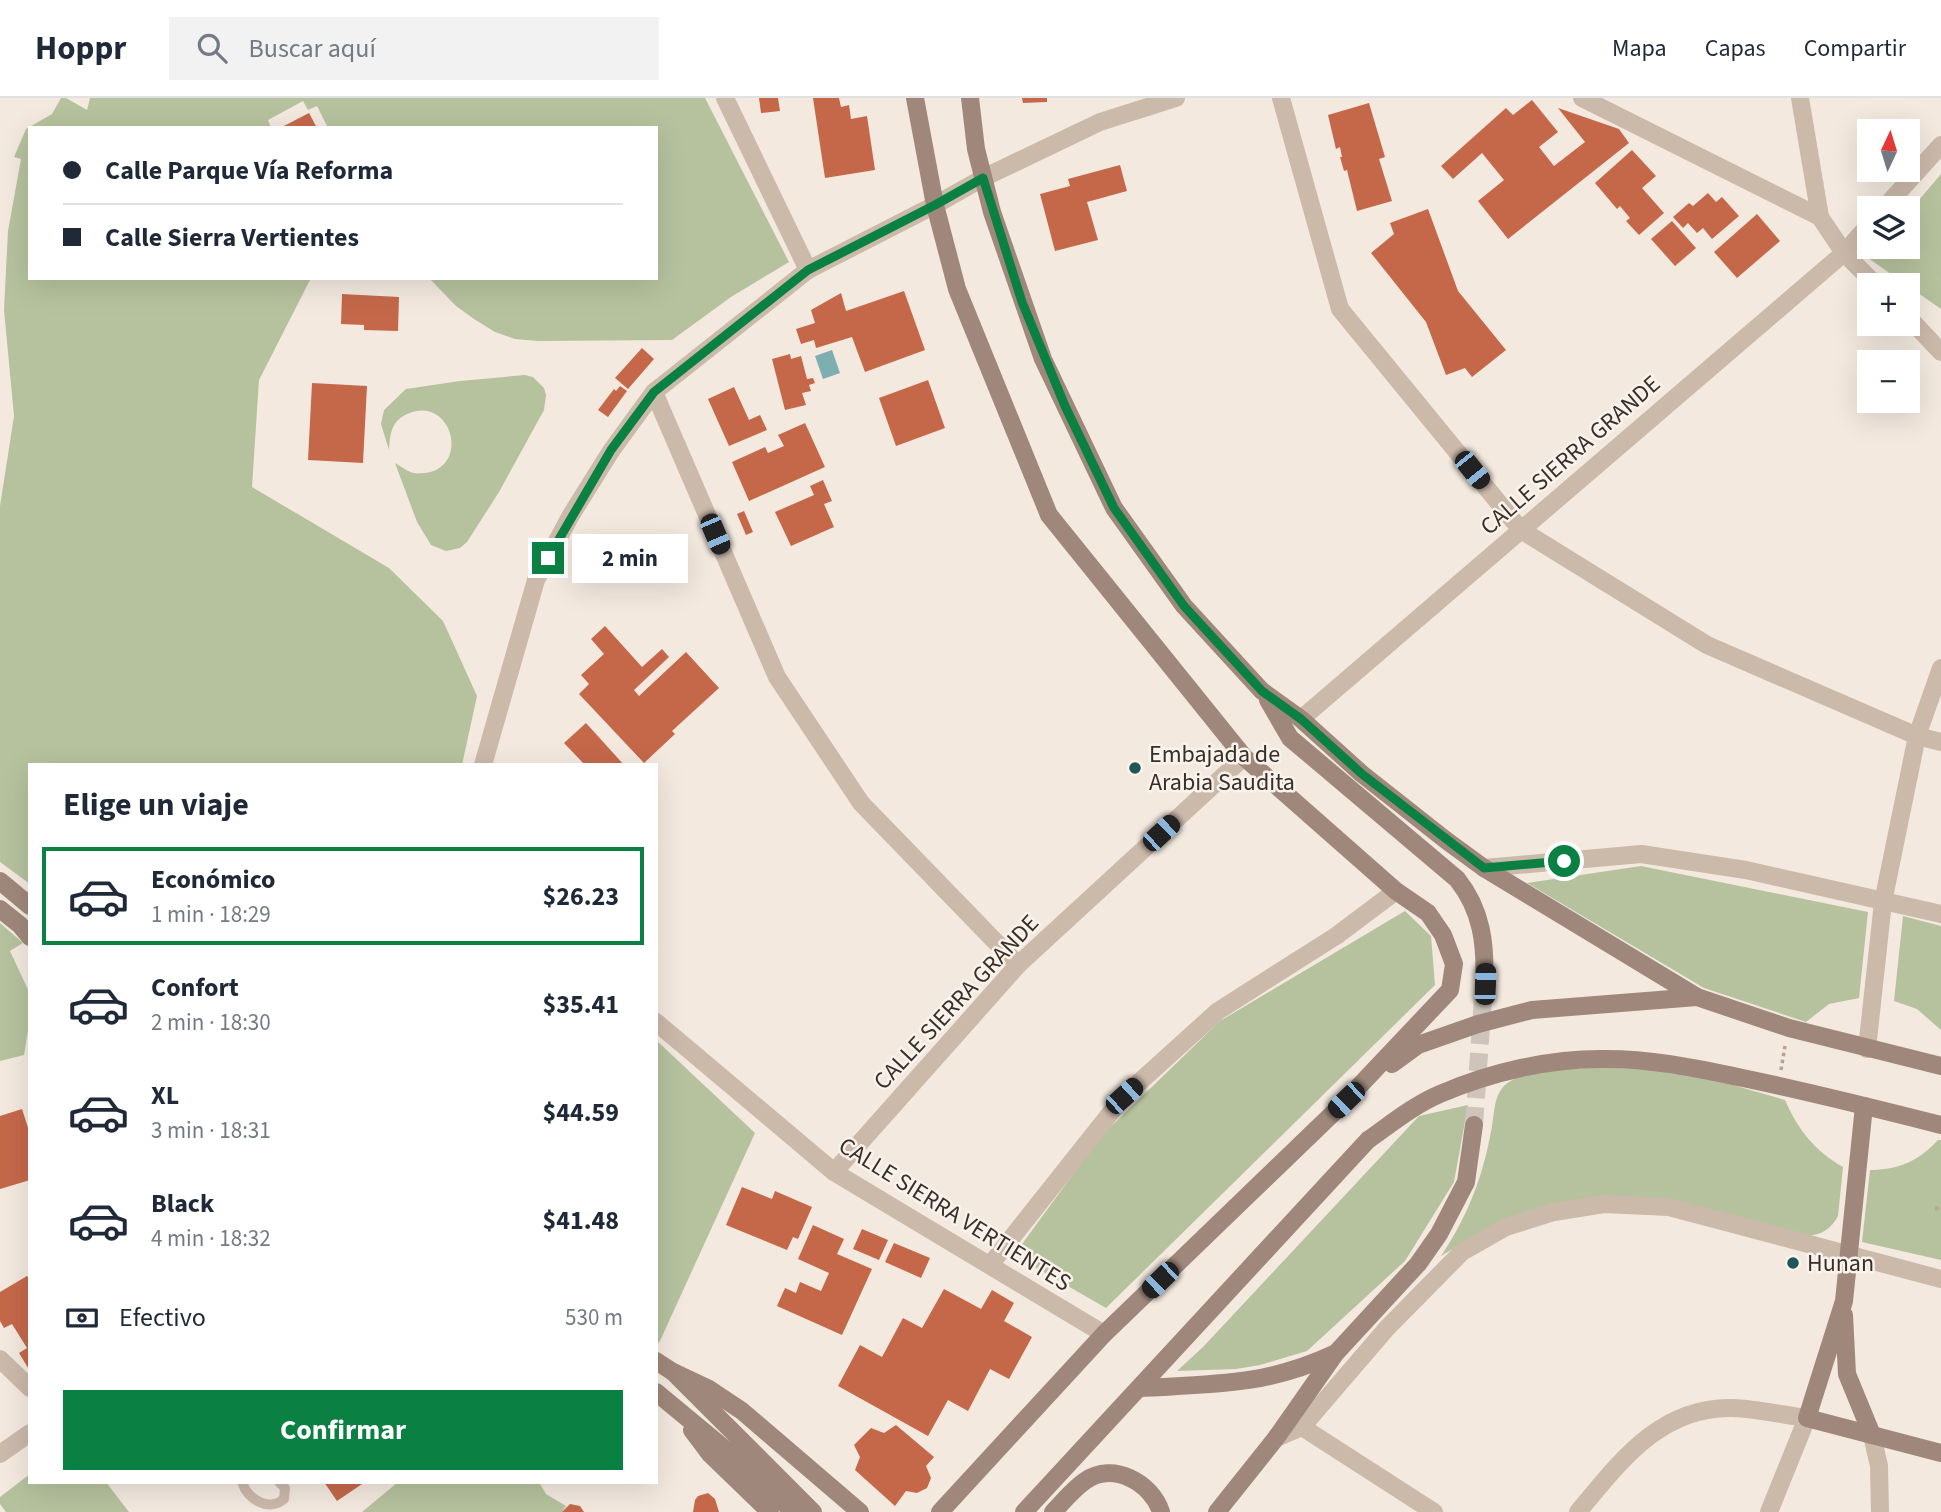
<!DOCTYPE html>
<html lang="es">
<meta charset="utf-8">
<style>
:root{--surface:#fff;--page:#f2f2f3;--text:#1f2937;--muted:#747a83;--line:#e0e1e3;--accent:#0b8043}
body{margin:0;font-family:"Source Sans 3",sans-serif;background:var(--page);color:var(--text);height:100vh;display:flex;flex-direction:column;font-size:26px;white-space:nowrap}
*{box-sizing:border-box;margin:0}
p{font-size:23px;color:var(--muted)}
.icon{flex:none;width:38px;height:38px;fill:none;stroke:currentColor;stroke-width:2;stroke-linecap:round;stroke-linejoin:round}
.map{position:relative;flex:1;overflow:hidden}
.drawer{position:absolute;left:28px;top:665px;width:630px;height:721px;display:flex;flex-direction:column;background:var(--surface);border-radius:0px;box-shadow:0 7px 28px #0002}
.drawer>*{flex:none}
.top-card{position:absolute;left:28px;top:28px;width:630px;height:154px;border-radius:0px;box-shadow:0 7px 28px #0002;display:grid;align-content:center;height:154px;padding:0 35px;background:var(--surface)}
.needle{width:46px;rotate:4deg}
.tools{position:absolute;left:1857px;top:21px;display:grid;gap:14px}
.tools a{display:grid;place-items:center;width:63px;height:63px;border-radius:0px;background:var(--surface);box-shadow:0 7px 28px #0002;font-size:35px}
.end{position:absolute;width:32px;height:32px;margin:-16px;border:9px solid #0b8043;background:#fff;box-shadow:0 0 0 4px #fff}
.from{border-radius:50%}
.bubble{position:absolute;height:49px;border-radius:0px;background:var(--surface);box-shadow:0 7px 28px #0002;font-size:23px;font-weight:700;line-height:49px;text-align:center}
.car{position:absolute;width:21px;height:42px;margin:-21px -10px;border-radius:9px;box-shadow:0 0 5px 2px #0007;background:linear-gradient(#222 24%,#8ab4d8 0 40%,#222 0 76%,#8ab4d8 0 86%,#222 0)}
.top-card b{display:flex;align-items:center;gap:24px;height:66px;font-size:26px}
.top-card b+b{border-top:2px solid var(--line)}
.top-card i{width:18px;height:18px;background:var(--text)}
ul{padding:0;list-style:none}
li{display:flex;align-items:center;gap:21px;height:98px;margin:0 14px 10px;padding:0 21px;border:4px solid transparent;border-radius:0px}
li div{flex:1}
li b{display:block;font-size:26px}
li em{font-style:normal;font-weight:700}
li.on{border-color:var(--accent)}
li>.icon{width:63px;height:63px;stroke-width:1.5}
h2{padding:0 35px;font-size:32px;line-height:84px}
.pay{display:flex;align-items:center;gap:18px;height:77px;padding:0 35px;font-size:26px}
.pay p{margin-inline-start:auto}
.primary-button{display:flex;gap:14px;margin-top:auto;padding:14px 35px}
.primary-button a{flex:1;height:80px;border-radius:0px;background:var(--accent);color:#fff;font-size:28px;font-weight:700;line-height:80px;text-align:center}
header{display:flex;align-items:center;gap:42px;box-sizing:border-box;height:98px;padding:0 35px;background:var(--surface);border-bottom:2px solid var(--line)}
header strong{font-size:33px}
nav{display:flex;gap:38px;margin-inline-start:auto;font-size:24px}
.search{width:490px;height:63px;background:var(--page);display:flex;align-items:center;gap:18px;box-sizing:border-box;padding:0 24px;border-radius:0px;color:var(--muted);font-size:26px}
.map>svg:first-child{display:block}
.green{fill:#b6c29e}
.water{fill:#7eaeb0}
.building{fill:#c5684a}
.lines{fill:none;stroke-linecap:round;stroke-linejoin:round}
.secondary-tunnel{stroke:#cec4bb;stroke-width:18;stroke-dasharray:18 9;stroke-linecap:butt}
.path{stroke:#b7a394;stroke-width:3.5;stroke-dasharray:3.5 3.5;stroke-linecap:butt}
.lane{stroke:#cbb9aa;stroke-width:10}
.street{stroke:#cbb9aa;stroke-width:18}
.secondary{stroke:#9f887b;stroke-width:18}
.route{stroke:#0b8043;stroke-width:9}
.poi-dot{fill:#1f565a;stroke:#faf3eb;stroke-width:2.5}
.labels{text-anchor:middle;stroke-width:5;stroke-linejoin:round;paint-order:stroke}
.street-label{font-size:24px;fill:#392e2a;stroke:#faf3eb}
.poi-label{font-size:24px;fill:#392e2a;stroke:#faf3eb;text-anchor:start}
</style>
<header>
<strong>Hoppr</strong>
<div class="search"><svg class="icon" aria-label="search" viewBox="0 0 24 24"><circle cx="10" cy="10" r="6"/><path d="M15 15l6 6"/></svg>Buscar aquí</div>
<nav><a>Mapa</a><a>Capas</a><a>Compartir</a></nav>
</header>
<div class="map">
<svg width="1941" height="1414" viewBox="0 0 1941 1414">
<rect width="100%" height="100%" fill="#f3e9df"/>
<g class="green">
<path d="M61,0h5l21,12 3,-12h615l84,164 -58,35 -59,43 -134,1 -23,-2 -20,-7 -21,-13 -18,-13 -27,-28h227v-150h-328l-11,-22 -9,4 -5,-9 -35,19 3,8h-241v150h281l-52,102 -7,107 137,81 54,53 34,75 -15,69h-432v119l-30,-22v-356l14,-90 -10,-106 4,-79 13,-72 -7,-2 12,-28 26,-15z"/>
<path d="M1941,76v135l-73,-51 10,-11h30v-34z"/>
<path d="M525,277l8,2 11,11 2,7 -2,15 -45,82 -32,50 -7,6 -14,3 -15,-6 -14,-23 -22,-59c6,3 13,9 19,10 3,1 9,0 11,0 46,-6 27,-79 -18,-59 -16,7 -17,21 -18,36l-8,-26 3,-14 22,-21 54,-8z"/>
<path d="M1641,768l227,46 -9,86 -30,6 -23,18 -102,-34 -177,-105z"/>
<path d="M1405,813l26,25 4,49 -329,323 -92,-53 87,-119 119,-115z"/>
<path d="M1903,818l38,10v104l-24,-21 -23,-8z"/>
<path d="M0,825l23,20 -13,8 20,43v24l-6,37 -24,6z"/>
<path d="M656,942l99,93 -96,210 -3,-2z"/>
<path d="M1605,969l60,4 61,12 59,17c13,30 30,51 58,67l-5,49c-7,13 -16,19 -32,20l-136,-35 -190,32 -39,23c27,-40 43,-82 51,-130 3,-17 2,-34 17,-44 18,-12 73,-14 96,-15z"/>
<path d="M1468,1007l-14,77 -49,79 -98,90 -47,14 -24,4 -59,2 26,-24 216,-231z"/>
<path d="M1938,1042h3v120l-79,-18 8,-72c28,0 49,-9 68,-30z"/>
<path d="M30,1376v8h76l23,30h-123l-6,-8v-7z"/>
<path d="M398,1384h141l7,12 20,12 -4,6h-200z"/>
</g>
<path class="water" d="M832,252l8,23 -17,6 -8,-23z"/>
<g class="building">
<path d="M759,0h19l2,13 -19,2z"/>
<path d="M813,0h26l2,9 8,-2 2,14 16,-3 8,54 -50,8z"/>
<path d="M1022,0h25v4l-24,1z"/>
<path d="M1532,2l26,32 -19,15 15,19 31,-24 -27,-34 61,21 10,14 -121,96 -30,-38 26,-21 -22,-27 -29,26 -12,-13 65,-58 7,7z"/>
<path d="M1369,5l16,54 -6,2 13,42 -35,10 -10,-41 -3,1 -4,-14h2l-2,-10 -4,2 -8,-34z"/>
<path d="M309,15l8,15h-37z"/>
<path d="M1632,52l24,26 -14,12 22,25 -25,22 -13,-14 4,-3 -10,-12 -3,3 -22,-26z"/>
<path d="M1120,67l7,26 -40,11 11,38 -43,11 -15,-57 30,-8 -2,-7z"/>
<path d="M1708,95l8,9 6,-5 17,19 -27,23 -9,-11 -6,5 -9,-10 -5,5 -10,-11 16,-14 4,3z"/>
<path d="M1428,111l30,82 48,59 -34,27 -7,-9 -19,7 -20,-53 -55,-69 23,-19 -4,-11z"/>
<path d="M1757,116l23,27 -43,37 -23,-26z"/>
<path d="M1672,123l24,27 -21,18 -24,-27z"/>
<path d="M904,193l21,59 -60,22 -13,-35 -36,11 -2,-8 -13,4 -5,-15 19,-6 -4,-13 30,-17 5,18z"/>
<path d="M342,196l57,3 -1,34 -34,-1v-5l-23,-1z"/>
<path d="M642,250l12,11 -26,30 -13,-11z"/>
<path d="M790,256l1,5 10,-3 6,23 6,-1 2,5 -6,2 2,6 -9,2 4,12 -21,5 -13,-51z"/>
<path d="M928,282l17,48 -49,18 -17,-48z"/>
<path d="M312,285l55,3 -4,77 -55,-3z"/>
<path d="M620,288l7,5 -19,26 -10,-7 16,-21 2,2z"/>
<path d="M734,289l15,33 11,-5 7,15 -38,16 -21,-47z"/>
<path d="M805,325l20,44 -76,34 -17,-39 33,-15 3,6 16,-7 -6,-11z"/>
<path d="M823,382l9,21 -8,3 10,23 -43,19 -16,-34 39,-17 -4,-9z"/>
<path d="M744,413l9,21 -7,3 -9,-21z"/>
<path d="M605,528l37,41 20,-18 7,8 -35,33 5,6 47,-44 33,36 -47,43 3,3 -31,29 -65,-69 10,-10 -8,-9 23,-21 -13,-15z"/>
<path d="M586,625l38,42h-39l-21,-22z"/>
<path d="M22,1011l8,25v46l-30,9v-73z"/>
<path d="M742,1089l30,12 3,-8 37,16 -14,32 -5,-2 -6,13 -61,-25z"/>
<path d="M813,1127l31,14 -7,15 35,15 -30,66 -65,-29 8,-18 11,5 4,-11 21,9 8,-18 -31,-14z"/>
<path d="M862,1131l26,11 -9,20 -26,-11z"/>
<path d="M894,1145l36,15 -9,20 -36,-16z"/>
<path d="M27,1178l3,4v91l-11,-18 8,-5 -15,-24 -8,4 -4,-7v-29z"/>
<path d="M944,1191l37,20 11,-19 22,13 -10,18 28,16 -23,42 -19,-10 -22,42 -20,-11 -20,36 -90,-50 22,-41 22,12 21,-39 19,10z"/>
<path d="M896,1327l38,32 -8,9 5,12 -4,10 -10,5 -11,-2 -11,15 -40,-36 5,-13 -6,-12 17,-17 13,5z"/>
<path d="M324,1384h41l-28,19z"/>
<path d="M708,1395l7,6 4,13h-26l2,-12 3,-4z"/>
<path d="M570,1406l10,2 4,6h-22z"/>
</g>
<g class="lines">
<path class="secondary-tunnel" d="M1474,1027l10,-141"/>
<g class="path">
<path d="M1781,972l4,-24"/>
<path d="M1935,1110l6,1"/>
</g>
<path class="lane" d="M242,1384c6,18 27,30 42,17l1,-11 -6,-6"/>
<g class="street">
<path d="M725,0l83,172"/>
<path d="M1281,0l59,211 181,221 186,115 210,91 24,6"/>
<path d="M1582,0l238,119 24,36 32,32"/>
<path d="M1800,0l20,119"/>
<path d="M1884,110l57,-63"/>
<path d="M1908,219l33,35"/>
<path d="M654,294l123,285 84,126 157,162"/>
<path d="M1301,621l543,-466 25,-28"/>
<path d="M483,667l53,-185 35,-65 40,-64 43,-59 154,-122 127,-65 48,-27 117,-56 76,-24"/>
<path d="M1484,770l157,-14 105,16 195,44"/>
<path d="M656,924l178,150 270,162"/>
<path d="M1867,951l16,-147 34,-166 24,-68"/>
<path d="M834,1074l184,-207 226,-208"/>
<path d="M990,1167l134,-169 94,-85 118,-75 60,-45"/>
<path d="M0,1261l30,29"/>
<path d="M1302,1329l132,85"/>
<path d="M1872,1337l7,31 1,46"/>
<path d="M1276,1340l26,-11 85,-99 75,-76 44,-25 48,-15 50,-8 65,3 272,72"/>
<path d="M0,1356l30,-21"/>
<path d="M1578,1414c41,-49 82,-106 155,-104 24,1 50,7 74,10l-38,94"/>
</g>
<g class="secondary">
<path d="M915,0l20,107 22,84 92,226 195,242 152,134 32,22 15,22 11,29 -4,26 -104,110"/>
<path d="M970,0l6,51 16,63 51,147 71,149 70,98 78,85 39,28 61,55 85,67 37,27 213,129"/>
<path d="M1268,602l22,38 167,141c25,31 29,66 27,105"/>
<path d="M0,783l30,25"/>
<path d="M0,811l20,16 10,12"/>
<path d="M1392,966l26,-19 60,-21 54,-14 165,-13 92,31 152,38"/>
<path d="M1864,1008l-20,195 -37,117 134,35"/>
<path d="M1844,1217l3,59 25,61"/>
<path d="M656,1263l17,11 140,140"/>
<path d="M673,1274l36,17 33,22 118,101"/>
<path d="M1140,1290c73,-4 125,-2 194,-34"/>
<path d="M656,1294l93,77 44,43"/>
<path d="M692,1332l18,24 60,58"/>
<path d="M940,1414l164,-178 249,-240"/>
<path d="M1024,1414l344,-372c23,-16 46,-35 72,-46 51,-22 111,-36 166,-35 46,0 88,9 132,18 68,14 136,31 203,48"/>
<path d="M1053,1414c10,-10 20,-23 32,-31 28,-20 67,2 76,31"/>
<path d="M1217,1414l59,-74 59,-84 83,-90 21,-30 27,-52 8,-57"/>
</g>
</g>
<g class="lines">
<path class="route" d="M548,460l63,-108 43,-58 154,-122 127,-65 48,-27 39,124 43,104 49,102 70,98 78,85 39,28 61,55 122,94 80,-7"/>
</g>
<g class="poi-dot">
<circle cx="1135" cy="670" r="7"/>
<circle cx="1793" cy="1165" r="7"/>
</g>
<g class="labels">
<g class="street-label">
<text transform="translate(1570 357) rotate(-41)" y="8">CALLE SIERRA GRANDE</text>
<text transform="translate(956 904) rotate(-47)" y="8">CALLE SIERRA GRANDE</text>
<text transform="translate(955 1116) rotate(32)" y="8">CALLE SIERRA VERTIENTES</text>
</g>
<g class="poi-label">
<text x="1149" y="664">Embajada de<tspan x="1149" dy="28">Arabia Saudita</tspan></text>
<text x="1807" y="1173">Hunan</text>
</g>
</g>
</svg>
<div class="tools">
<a><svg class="needle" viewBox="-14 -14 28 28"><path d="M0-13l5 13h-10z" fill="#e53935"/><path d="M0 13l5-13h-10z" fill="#747a83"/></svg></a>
<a><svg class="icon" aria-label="layers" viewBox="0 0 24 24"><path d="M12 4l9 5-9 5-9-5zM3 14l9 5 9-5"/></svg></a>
<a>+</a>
<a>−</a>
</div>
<i class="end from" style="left:1564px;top:763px"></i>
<i class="end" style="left:548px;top:460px"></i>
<div class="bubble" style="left:572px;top:436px;width:116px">2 min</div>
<i class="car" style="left:1472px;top:372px;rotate:141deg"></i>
<i class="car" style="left:715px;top:436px;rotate:157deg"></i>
<i class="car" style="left:1161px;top:735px;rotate:47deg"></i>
<i class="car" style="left:1485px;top:886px;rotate:2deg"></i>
<i class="car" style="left:1124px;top:998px;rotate:48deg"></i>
<i class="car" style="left:1346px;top:1002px;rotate:226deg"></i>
<i class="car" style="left:1160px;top:1182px;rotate:226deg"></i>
<div class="top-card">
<b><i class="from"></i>Calle Parque Vía Reforma</b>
<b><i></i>Calle Sierra Vertientes</b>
</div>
<section class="drawer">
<h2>Elige un viaje</h2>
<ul>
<li class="on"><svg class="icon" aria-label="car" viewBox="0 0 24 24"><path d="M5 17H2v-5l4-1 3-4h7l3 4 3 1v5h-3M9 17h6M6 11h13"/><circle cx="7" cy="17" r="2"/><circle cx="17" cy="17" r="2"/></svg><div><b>Económico</b><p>1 min · 18:29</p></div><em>$26.23</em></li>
<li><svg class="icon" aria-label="car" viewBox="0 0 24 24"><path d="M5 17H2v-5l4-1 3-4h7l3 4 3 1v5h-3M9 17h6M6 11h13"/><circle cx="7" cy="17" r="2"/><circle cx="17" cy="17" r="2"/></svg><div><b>Confort</b><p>2 min · 18:30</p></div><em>$35.41</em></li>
<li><svg class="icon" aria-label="car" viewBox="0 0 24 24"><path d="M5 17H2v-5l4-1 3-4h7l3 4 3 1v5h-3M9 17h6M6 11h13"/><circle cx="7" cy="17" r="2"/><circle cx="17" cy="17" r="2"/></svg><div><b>XL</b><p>3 min · 18:31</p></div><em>$44.59</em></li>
<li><svg class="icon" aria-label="car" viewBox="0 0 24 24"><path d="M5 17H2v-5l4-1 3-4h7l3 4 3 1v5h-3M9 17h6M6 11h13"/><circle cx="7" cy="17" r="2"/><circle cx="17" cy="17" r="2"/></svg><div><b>Black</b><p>4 min · 18:32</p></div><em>$41.48</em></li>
</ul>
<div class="pay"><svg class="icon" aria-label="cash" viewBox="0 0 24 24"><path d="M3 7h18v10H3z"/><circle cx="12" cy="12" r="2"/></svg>Efectivo<p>530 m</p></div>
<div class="primary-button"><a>Confirmar</a></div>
</section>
</div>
